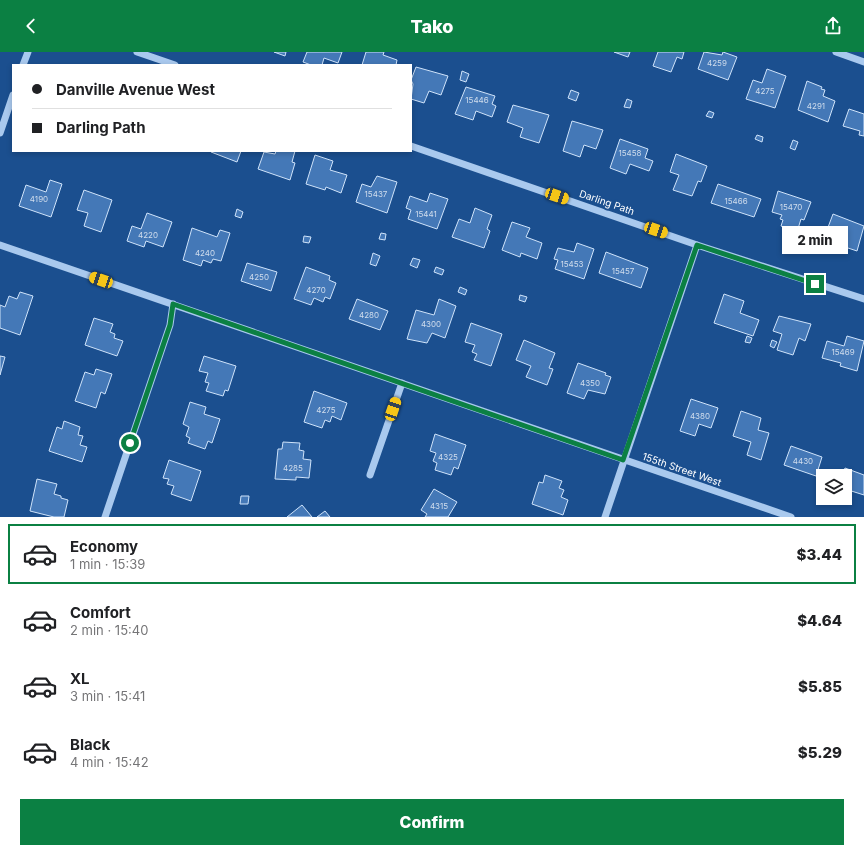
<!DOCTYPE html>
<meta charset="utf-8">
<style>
:root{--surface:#fff;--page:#f2f2f2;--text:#202124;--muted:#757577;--line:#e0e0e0;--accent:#0b8043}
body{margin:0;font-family:Inter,sans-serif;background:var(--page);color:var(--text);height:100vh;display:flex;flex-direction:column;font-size:15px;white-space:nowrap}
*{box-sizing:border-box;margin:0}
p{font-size:13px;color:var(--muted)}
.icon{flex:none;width:22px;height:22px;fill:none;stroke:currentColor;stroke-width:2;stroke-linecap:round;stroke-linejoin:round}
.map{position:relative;height:465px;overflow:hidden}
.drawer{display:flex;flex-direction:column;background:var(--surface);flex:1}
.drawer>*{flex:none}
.banner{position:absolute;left:12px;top:12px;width:400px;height:88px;border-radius:0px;box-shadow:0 2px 6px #0003;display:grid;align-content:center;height:88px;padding:0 20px;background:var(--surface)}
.controls{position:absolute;left:816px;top:417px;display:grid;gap:8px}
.controls a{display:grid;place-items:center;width:36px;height:36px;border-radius:0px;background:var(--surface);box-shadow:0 2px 6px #0003;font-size:20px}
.end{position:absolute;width:18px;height:18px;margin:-9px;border:5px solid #0b8043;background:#fff;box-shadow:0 0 0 2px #fff}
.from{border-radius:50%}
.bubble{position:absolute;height:28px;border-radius:0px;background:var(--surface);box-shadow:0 2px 6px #0003;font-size:13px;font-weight:800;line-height:28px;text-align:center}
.car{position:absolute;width:12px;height:24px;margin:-12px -6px;border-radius:5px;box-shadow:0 0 3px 1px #0007;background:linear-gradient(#f5c518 24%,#345 0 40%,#f5c518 0 76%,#345 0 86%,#f5c518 0)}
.banner b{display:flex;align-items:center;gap:14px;height:38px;font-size:15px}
.banner b+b{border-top:1px solid var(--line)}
.banner i{width:10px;height:10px;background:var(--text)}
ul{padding:7px 0 0;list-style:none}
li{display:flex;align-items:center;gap:12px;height:60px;margin:0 8px 6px;padding:0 12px;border:2px solid transparent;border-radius:0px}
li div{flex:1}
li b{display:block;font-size:15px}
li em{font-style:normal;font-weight:800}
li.current{border-color:var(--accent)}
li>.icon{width:36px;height:36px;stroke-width:1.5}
.button{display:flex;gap:8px;margin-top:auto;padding:8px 20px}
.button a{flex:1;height:46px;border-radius:0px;background:var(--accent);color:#fff;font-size:16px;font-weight:800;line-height:46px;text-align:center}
header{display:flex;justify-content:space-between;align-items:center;height:52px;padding:0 20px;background:var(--accent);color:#fff;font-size:18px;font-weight:800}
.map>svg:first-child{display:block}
.building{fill:#4478b7;stroke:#cfe3fa}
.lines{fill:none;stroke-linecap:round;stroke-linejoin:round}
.minor{stroke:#a9c9ee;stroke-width:7}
.route{stroke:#0b8043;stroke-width:5}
.labels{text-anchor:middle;stroke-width:4;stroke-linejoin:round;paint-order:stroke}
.number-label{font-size:8px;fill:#d0dded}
.street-label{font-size:10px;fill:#fff;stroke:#1b4f8f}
</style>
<header><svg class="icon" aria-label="back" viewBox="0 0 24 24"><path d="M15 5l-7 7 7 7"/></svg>Tako<svg class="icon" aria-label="share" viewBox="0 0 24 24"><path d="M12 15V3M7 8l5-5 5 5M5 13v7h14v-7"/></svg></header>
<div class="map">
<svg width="864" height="465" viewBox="0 0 864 465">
<rect width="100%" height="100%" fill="#1b4f8f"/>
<g class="building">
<path d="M274,0h12l-1,4z"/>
<path d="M307,0h35l-4,11 -14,-5 -2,7h-11l-8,-3z"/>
<path d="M366,0h18l-1,3 14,5 -1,5h-34z"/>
<path d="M614,0h16l-2,5z"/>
<path d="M658,0h26l-2,7 -5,-2 -6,15 -18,-6z"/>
<path d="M704,0l18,3 1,-3 14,5 -9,23 -30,-11z"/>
<path d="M416,15l32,9 -7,19 -12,-4 -5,12 -13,-4 2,-15 -2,-4z"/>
<path d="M767,17l19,7 -11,32 -29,-9 7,-19 9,3z"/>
<path d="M462,19l7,3 -3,8 -6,-2z"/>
<path d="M807,29l15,6 -1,2 4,1 -2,6 12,5 -7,21 -30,-12z"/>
<path d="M466,35l29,9 -3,8 4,2 -4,11 -16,-6 -3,9 -18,-6z"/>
<path d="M571,38l8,3 -3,8 -8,-3z"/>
<path d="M627,47l5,2 -2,7 -6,-1z"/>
<path d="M513,53l36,10 -10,28 -19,-6 3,-9 -16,-6z"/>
<path d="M849,57l15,5v22l-5,-1 1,-4 -17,-5z"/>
<path d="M709,59l5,2 -2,5 -6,-2z"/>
<path d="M572,69l31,9 -7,19 -12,-4 -4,12 -17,-6z"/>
<path d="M757,83l6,2 -1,5 -7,-3z"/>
<path d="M620,87l28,10 -3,9 8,3 -4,10 -19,-7 -4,10 -16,-6z"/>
<path d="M793,88l5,2 -3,8 -5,-2z"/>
<path d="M211,99h30l-4,11 -26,-10z"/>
<path d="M276,99h19l-3,11 3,1 -5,17 -32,-11 6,-17 11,2z"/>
<path d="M676,102l31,12 -6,16 -3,-1 -6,15 -19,-6 6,-15 -9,-3z"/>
<path d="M315,103l18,6 -3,9 17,5 -6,18 -15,-6 -1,3 -19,-6z"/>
<path d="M377,124l20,6 -10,31 -31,-11 6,-18 9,3z"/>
<path d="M50,128l12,4 -11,33 -32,-11 7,-21 20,7z"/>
<path d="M718,132l43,15 -7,18 -43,-14z"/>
<path d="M84,138l28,10 -11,32 -17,-6 4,-13 -11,-3z"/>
<path d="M778,139l33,11 -7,18 -3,-1 -4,13 -16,-6 2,-6 -3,-1 2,-4 -10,-3z"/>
<path d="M430,141l18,6 -11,30 -29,-10 3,-9 -5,-2 4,-12 17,6z"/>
<path d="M475,156l17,7 -5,14 3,2 -6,17 -32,-11 7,-18 11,4z"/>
<path d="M237,157l6,3 -2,6 -6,-2z"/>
<path d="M147,161l25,9 -9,25 -17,-6 -2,6 -17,-6 5,-15 9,3z"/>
<path d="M833,162l31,12 -7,25 -18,-6 3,-9 -15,-6z"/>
<path d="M512,170l18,6 -4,9 16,6 -5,16 -16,-6 -1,4 -18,-7z"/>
<path d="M192,176l25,9 3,-7 10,3 -9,28 -8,-2 -2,4 -8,-3 -2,6 -18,-6z"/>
<path d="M381,181l5,1 -1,6 -6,-1z"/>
<path d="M304,184l7,1 -2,6 -6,-1z"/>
<path d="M577,191l17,6 -10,30 -29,-10 3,-9 -4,-1 4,-11 16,4z"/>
<path d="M606,200l42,16 -7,20 -42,-15z"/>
<path d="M373,201l7,3 -4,10 -6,-2z"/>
<path d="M413,206l7,2 -3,8 -7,-3z"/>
<path d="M247,211l30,9 -6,19 -30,-10z"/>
<path d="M306,215l24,9 -1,4 7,3 -6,16 -5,-2 -2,5 -9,-4 -3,7 -17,-6z"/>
<path d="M436,215l8,3 -2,5 -8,-3z"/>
<path d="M460,235l7,3 -2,5 -7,-3z"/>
<path d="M20,240l13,4 -13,39 -20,-7v-23l5,2 4,-11 8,3z"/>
<path d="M724,242l20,7 -4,12 19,7 -6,16 -39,-13z"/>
<path d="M520,243l7,2 -2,5 -6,-2z"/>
<path d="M357,247l31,12 -8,19 -31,-11z"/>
<path d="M439,247l17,7 -11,32 -13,-5 -5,10 -20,-4 9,-29 18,5z"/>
<path d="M779,264l32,8 -6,17 -6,-3 -6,17 -16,-5 5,-16 -9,-3z"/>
<path d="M94,266l19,6 -3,8 5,2 -1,4 9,3 -6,15 -32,-11z"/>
<path d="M471,271l31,11 -11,32 -17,-6 3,-6 -5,-2 3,-7 -10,-3z"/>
<path d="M747,284l5,2 -2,5 -5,-1z"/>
<path d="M847,284l17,5 -7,30 -17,-5 1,-3 -19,-5 5,-17 17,5z"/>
<path d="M524,288l31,13 -6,15 4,1 -6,16 -21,-8 5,-11 -15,-6z"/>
<path d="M772,288l5,2 -3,6 -4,-2z"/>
<path d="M0,304l5,1 -5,18z"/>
<path d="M204,304l32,10 -8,25 -3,-1 -2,6 -17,-5 3,-8 -4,-1 3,-9 -9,-2z"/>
<path d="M578,311l28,10 -1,2 6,2 -6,17 -17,-4 -4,9 -17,-6z"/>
<path d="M96,317l16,5 -7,20 -4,-2 -5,16 -21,-7 10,-29 9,3z"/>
<path d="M314,339l33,12 -6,17 -9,-4 -2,6 -5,-2 -3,8 -18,-6z"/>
<path d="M691,347l27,9 -7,20 -12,-4 -4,12 -15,-5z"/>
<path d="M190,350l16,5 -2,7 16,5 -8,24 -4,-2 -3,8 -17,-6 2,-5 -4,-2 3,-9 -6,-3z"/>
<path d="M741,359l20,7 -3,12 11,3 -8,27 -14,-5 4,-13 -18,-6z"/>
<path d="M64,369l16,6 -2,8 5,1 -3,9 7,2 -5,15 -33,-11 8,-24 5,2z"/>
<path d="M435,382l31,11 -8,24 -4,-2 -3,8 -16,-5 2,-7 -4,-2 3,-8 -6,-2z"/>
<path d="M283,390l17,1 -1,7 5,1 -1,8 8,1 -2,18 -13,-1v3l-21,-1 3,-30h4z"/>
<path d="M791,394l31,11 -6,19 -32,-11z"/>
<path d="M169,408l32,11 -10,30 -20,-7 3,-8 -7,-2 2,-5 -6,-1z"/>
<path d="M845,416l19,7v20l-19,-6v-13h-3z"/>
<path d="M545,423l17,6 -3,7 5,2 -3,7 7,3 -5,15 -31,-11 7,-22 4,1z"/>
<path d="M37,427l20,5 -3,10 7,2v2l7,2 -4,17h-10l-24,-6z"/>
<path d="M434,437l23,13 -9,15h-23l2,-3 -6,-4z"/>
<path d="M241,444h8l-1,8h-8z"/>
<path d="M302,453l10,12h-25z"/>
<path d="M325,459l5,6h-13z"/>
</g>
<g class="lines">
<g class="minor">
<path d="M137,0l38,13"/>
<path d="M836,0l28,10"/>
<path d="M23,13l5,-13"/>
<path d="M0,81l13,-38"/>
<path d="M411,94l286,99 167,54"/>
<path d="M0,193l791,272"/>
<path d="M370,423l32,-92"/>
<path d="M105,465l65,-192 3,-21"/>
<path d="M605,465l92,-272"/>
</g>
</g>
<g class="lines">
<path class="route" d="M130,391l40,-118 3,-21 450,156 74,-215 118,39"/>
</g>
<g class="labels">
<g class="number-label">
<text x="717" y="14">4259</text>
<text x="765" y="42">4275</text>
<text x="477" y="51">15446</text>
<text x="816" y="57">4291</text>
<text x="630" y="104">15458</text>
<text x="376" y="145">15437</text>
<text x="39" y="150">4190</text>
<text x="736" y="152">15466</text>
<text x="791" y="158">15470</text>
<text x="426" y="165">15441</text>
<text x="148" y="186">4220</text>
<text x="205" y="204">4240</text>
<text x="572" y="215">15453</text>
<text x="623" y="222">15457</text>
<text x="259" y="228">4250</text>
<text x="316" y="241">4270</text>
<text x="369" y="266">4280</text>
<text x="431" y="275">4300</text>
<text x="843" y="303">15469</text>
<text x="590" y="334">4350</text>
<text x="326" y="361">4275</text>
<text x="700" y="367">4380</text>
<text x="448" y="408">4325</text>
<text x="803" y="412">4430</text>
<text x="293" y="419">4285</text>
<text x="439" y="457">4315</text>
</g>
<g class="street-label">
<text transform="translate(607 150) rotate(19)" y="4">Darling Path</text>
<text transform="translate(682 417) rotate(19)" y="4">155th Street West</text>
</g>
</g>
</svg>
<div class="controls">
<a><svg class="icon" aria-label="layers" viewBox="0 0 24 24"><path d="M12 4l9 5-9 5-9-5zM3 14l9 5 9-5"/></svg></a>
</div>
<i class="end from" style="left:130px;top:391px"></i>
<i class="end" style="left:815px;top:232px"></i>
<div class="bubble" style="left:782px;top:174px;width:66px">2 min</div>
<i class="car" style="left:557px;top:144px;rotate:109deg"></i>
<i class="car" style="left:656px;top:178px;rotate:109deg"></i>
<i class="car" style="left:101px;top:228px;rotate:289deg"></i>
<i class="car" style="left:393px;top:357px;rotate:19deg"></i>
<div class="banner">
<b><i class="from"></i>Danville Avenue West</b>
<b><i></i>Darling Path</b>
</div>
</div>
<section class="drawer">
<ul>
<li class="current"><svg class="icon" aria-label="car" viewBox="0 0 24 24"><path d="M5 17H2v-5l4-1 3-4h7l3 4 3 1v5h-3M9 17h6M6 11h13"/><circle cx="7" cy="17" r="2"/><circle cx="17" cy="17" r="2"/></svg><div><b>Economy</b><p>1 min · 15:39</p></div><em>$3.44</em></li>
<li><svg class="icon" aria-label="car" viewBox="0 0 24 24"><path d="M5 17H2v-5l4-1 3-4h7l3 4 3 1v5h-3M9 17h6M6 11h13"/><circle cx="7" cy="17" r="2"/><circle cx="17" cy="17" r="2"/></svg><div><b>Comfort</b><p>2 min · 15:40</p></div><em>$4.64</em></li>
<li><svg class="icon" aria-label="car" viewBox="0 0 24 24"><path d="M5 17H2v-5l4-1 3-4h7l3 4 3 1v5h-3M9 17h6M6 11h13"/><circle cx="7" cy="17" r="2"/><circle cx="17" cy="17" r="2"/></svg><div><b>XL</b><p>3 min · 15:41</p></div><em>$5.85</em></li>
<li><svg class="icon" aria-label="car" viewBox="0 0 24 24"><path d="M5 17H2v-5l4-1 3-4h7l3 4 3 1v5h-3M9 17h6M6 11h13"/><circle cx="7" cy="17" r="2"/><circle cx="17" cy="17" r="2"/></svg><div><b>Black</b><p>4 min · 15:42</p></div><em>$5.29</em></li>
</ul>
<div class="button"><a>Confirm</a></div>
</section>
